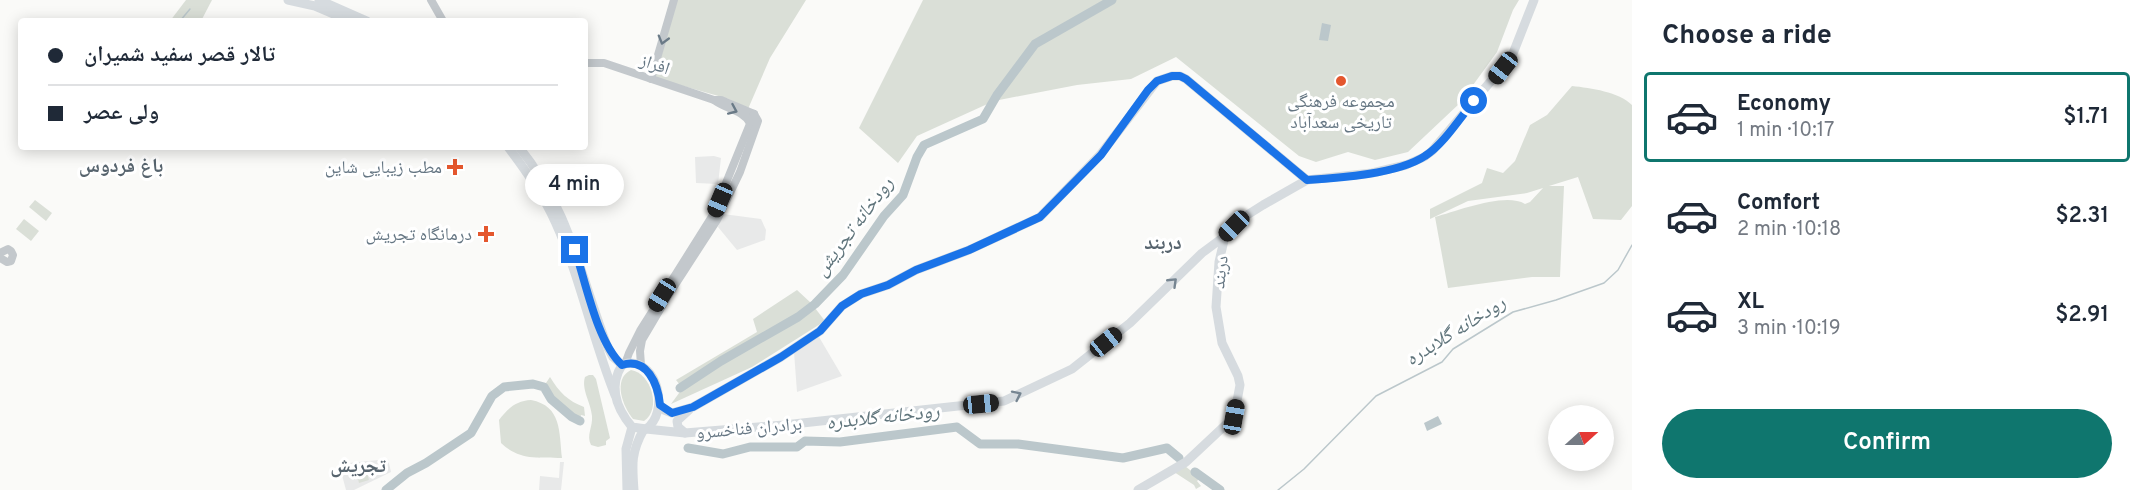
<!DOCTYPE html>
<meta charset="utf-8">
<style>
:root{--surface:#fff;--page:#f2f2f3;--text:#1f2937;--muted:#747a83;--line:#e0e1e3;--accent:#0f766e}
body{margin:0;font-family:Overpass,"Noto Naskh Arabic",sans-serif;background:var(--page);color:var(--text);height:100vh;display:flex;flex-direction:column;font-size:22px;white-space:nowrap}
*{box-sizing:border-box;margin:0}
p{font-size:20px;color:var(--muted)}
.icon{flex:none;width:33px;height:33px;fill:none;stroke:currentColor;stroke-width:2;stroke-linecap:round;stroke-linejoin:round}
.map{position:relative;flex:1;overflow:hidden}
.side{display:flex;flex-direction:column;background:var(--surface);width:510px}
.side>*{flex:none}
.top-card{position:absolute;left:18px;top:18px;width:570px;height:132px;border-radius:6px;box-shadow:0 3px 15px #0003;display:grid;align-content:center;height:132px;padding:0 30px;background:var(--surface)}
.needle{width:39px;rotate:69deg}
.fabs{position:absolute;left:1548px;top:405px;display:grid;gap:12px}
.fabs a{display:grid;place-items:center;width:66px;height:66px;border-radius:50%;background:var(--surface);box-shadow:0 3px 15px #0003;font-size:30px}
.end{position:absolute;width:27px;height:27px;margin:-14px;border:8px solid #1a73e8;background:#fff;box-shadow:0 0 0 3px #fff}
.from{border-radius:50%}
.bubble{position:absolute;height:42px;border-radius:21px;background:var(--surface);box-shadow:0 3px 15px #0003;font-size:20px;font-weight:600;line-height:42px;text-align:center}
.car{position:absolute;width:18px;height:36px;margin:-18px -9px;border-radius:8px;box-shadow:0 0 4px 2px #0007;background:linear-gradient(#222 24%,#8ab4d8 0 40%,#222 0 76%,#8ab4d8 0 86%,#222 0)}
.top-card b{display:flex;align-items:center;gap:21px;height:57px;font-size:22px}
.top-card b+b{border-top:2px solid var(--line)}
.top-card i{width:15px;height:15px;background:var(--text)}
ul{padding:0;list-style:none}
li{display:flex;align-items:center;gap:18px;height:90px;margin:0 12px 9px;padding:0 18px;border:3px solid transparent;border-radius:6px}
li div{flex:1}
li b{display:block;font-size:22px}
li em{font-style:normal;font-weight:600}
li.on{border-color:var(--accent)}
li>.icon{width:54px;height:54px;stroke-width:1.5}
h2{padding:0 30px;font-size:27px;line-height:72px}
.primary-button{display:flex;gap:12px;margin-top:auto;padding:12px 30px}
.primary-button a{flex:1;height:69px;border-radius:36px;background:var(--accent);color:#fff;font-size:24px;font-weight:600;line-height:69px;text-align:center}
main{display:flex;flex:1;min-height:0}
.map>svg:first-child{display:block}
.built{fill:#e8e9e9}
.green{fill:#dadfd7}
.water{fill:#bbc7cb}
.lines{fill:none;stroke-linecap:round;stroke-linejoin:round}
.stream{stroke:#bbc7cb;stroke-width:1.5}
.river{stroke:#bbc7cb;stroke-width:9}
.minor{stroke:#c3c8cc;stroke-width:8}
.major{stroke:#d6dbdf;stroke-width:9}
.oneway{stroke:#6a7a87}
.oneway2{stroke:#768591}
.route{stroke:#1a73e8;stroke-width:8}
.poi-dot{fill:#e4572e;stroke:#fff;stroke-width:2}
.labels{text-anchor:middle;stroke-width:6;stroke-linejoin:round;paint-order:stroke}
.street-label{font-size:18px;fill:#657683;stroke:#fff}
.poi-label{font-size:18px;fill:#657683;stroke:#fff;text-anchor:end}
.neighbourhood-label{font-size:20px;font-weight:bold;fill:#57646e;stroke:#fff}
.water-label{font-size:20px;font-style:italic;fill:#60757c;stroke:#fff}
</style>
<main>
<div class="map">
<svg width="1632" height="490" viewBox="0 0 1632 490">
<rect width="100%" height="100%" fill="#fafaf8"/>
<g class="built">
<path d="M714,156l7,2 -3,26 -22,-1 -1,-26z"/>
<path d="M723,214l38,5 5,11 -1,10 -28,10 -19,-23z"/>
<path d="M819,337l23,39 -45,16 -3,-40z"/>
<path d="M388,459l3,13 -37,18h-8l-7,-26z"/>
<path d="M560,462h4l-3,28h-22l1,-14 19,2z"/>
</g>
<g class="green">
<path d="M186,0h26l-11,21h-31z"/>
<path d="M677,0h129l-36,58 -22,51 -19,-10 -74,-21z"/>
<path d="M923,0h596l-6,10 -16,42 -37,51 -52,49 -33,8 -27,-8 -32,10 -17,-6 -123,-99 -45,22 -54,6 -83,16 -77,35 -19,27 -39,-35z"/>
<path d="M1572,86c19,2 47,6 60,19v101l-11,14 -28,-1 -15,-42 -29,9h15l-4,91h-28l-84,11 -13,-71c23,-6 70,-25 90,-13l5,-2 13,-14 -16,5 -59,8 -38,18v-10l52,-26 5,-15 16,5 12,-12 15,-36 17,-10z"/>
<path d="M35,200l17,13 -6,8 -17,-14z"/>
<path d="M24,219l15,12 -8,10 -15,-12z"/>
<path d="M797,290l14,13 -13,11 -118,71 -4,-5 81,-48 -4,-13z"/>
<path d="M815,308l10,13 -73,46 -81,37 11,-15 43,-28z"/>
<path d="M631,370c20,3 31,39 13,51l-11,-2c-10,-12 -21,-40 -2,-49z"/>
<path d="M589,375h4l3,4 14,59 -4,3v4l-8,2 -7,-2c-5,-10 2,-18 1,-29 -1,-13 -11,-27 -7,-39z"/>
<path d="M550,377c9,15 18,24 34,30l1,9 -4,-1 -1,4c-15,-5 -27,-20 -36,-33z"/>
<path d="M531,400c31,6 28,32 31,58 -25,-1 -42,3 -61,-15l-2,-23c9,-12 17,-19 32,-20z"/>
<path d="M355,466h10l4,14 -10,3z"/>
<path d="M1185,466l15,12 -3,3 4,5 -5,3 -2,-4 -20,-13z"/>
</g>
<g class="water">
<path d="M1322,23l9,2 -3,16 -9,-1z"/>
<path d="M1438,416l4,8 -15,7 -3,-8z"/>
</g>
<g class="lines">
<g class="stream">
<path d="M180,21l10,-12"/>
<path d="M1278,490l26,-21 72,-73 66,-34 11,-13 60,-37 43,-12 48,-17 14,-13 14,-25"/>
</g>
<g class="river">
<path d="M680,388l41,-27 77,-44 17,-13 28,-29 41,-59 19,-21 14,-38 7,-12 59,-26 14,-24 38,-51 77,-44"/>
<path d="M688,448l35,6 27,-7h47l8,-6 35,1 117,-15 23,17h38l105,14 44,-10 12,10"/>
<path d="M1195,472l25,18"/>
<path d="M386,490l21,-17 19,-10 45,-30 21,-37 12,-9 29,-3 11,3 7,12 21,18 8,4"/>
</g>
<g class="minor">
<path d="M431,0l12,21"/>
<path d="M585,63h19l110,37"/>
<path d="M651,79l23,-79"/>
<path d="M750,123c-7,-13 -25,-14 -36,-23h7l33,14"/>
<path d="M0,253l8,-4 3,2 2,4 -2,6 -4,1 -7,-4"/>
<path d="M625,364l4,-11 11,-22 73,-116 41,-101"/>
<path d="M641,365l-1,-14 2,-11 29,-49 46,-71 23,-48 18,-51 -4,-7"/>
</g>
<g class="major">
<path d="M288,0l27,6 35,15"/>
<path d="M319,0l48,21"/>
<path d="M508,147c16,21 31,42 43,66 28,57 40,123 64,182"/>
<path d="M519,147c51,63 61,128 89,201l5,9 9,8"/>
<path d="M628,363c30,-2 42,49 18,66l-14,-2c-15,-18 -24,-40 -10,-62z"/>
<path d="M660,405l4,5 8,3 21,-6 88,-50 39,-26 22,-25 19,-12 27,-9 28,-15 53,-20 71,-33 60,-62 57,-74 15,-5h8l6,3 121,101"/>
<path d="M646,429l39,4 99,-8 220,-24 68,-32 58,-46 72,-70 23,-17 19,-19 19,-12 44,-25 65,-7 34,-8 18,-8 8,-6 80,-95 22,-56"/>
<path d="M685,433l-7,-6 -1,-6 12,-11"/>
<path d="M627,490l-1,-41 6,-22"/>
<path d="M634,490c-2,-26 -3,-38 10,-61"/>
<path d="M1138,490l48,-28 48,-45 6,-32 -2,-9 -16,-33 -6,-36 3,-45 6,-26"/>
</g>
</g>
<defs><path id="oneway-chevron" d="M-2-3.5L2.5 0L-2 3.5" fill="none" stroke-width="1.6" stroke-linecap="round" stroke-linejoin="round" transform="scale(1.5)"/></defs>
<g class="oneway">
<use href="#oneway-chevron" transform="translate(663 40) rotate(106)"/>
<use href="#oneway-chevron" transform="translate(733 110) rotate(24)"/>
</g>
<g class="oneway2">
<use href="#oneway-chevron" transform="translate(1173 282) rotate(-44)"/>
<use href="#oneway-chevron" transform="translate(1017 395) rotate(-26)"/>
</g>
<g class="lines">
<path class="route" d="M575,250c11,33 22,92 47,115 25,-8 36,19 38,40l12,8 21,-6 88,-50 39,-26 22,-25 19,-12 27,-9 28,-15 53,-20 71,-33 61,-62 47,-65 9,-9 15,-5h8l6,3 121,101c32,-2 91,-6 118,-24 18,-11 35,-38 49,-55"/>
</g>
<g class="poi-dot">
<circle cx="1341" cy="81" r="6"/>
<path d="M452 158h6v6h6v6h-6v6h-6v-6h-6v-6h6z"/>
<path d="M483 225h6v6h6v6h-6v6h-6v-6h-6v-6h6z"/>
</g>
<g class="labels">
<g class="street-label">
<text transform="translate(655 64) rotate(19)" y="6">افراز</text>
<text transform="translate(1220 272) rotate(-83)" y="6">دربند</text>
<text transform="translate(749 428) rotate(-5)" y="6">برادران فناخسرو</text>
</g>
<g class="poi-label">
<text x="1341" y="107" text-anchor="middle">مجموعه فرهنگی<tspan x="1341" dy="21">تاریخی سعدآباد</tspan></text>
<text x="442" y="173">مطب زیبایی شاین</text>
<text x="472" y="240">درمانگاه تجریش</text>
</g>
<g class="neighbourhood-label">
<text x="121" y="172">باغ فردوس</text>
<text x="1163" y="249">دربند</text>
<text x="358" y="472">تجریش</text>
</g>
<g class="water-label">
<text transform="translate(853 226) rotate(-53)" y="7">رودخانه تجریش</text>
<text transform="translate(1455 330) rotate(-32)" y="7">رودخانه گلابدره</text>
<text transform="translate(883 416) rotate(-6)" y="7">رودخانه گلابدره</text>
</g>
</g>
</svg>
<div class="fabs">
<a><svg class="needle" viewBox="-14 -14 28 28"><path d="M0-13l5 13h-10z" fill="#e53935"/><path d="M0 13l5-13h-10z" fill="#747a83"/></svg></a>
</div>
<i class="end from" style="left:1474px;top:101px"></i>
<i class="end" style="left:575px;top:250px"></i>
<div class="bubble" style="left:525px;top:164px;width:99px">4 min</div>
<i class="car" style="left:1503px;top:68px;rotate:218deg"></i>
<i class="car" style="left:720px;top:200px;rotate:203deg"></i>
<i class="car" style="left:1234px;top:226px;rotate:225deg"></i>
<i class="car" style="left:662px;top:295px;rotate:212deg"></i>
<i class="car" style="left:1106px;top:342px;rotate:51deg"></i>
<i class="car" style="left:981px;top:404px;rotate:84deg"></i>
<i class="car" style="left:1234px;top:417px;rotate:10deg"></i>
<div class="top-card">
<b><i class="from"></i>تالار قصر سفید شمیران</b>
<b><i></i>ولی عصر</b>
</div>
</div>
<section class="side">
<h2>Choose a ride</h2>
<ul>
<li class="on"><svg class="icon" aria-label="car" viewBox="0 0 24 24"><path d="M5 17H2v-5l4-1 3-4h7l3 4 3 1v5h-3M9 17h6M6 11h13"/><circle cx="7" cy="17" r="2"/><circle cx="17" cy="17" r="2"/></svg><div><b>Economy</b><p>1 min · 10:17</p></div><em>$1.71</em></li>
<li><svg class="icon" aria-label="car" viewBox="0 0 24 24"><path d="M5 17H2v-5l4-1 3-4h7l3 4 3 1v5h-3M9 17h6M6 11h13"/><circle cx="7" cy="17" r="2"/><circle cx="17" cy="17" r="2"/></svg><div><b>Comfort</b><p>2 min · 10:18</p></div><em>$2.31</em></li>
<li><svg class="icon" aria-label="car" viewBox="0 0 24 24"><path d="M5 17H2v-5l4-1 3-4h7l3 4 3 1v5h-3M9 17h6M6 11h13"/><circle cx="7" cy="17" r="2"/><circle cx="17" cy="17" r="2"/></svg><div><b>XL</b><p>3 min · 10:19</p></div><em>$2.91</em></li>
</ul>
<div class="primary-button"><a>Confirm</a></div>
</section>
</main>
